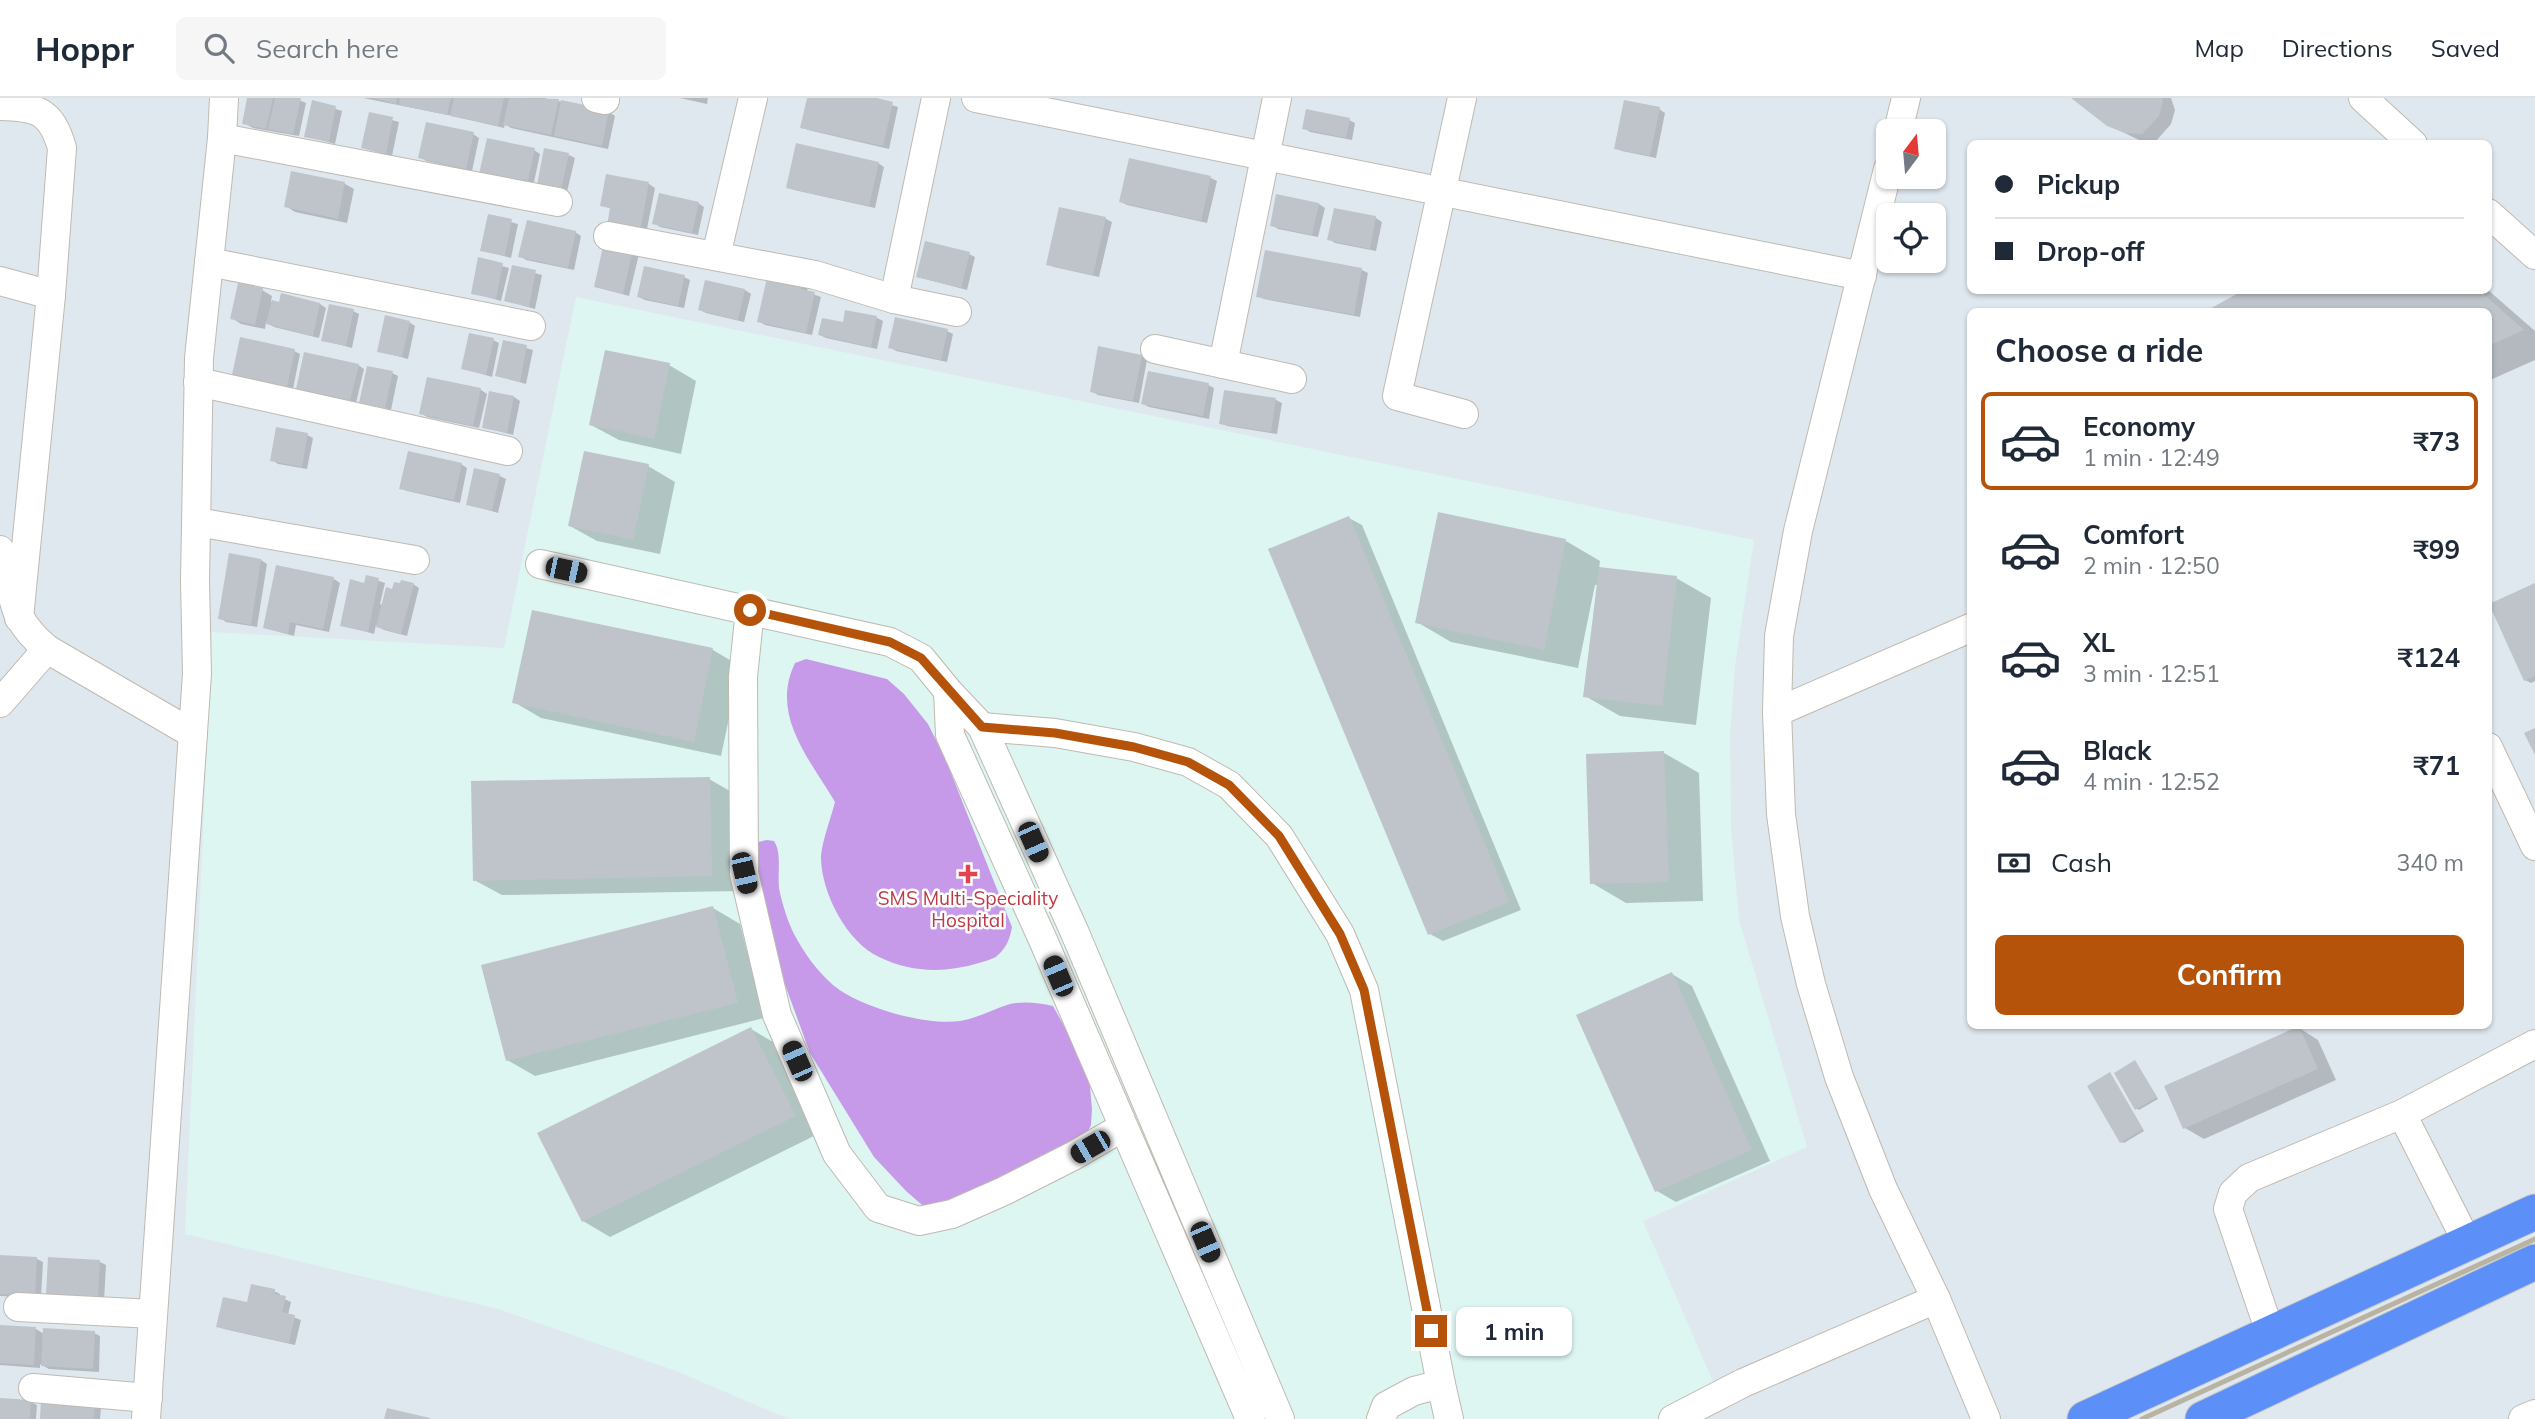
<!DOCTYPE html>
<meta charset="utf-8">
<style>
:root{--surface:#fff;--page:#f6f6f7;--text:#1f2937;--muted:#747a83;--line:#e0e1e3;--accent:#b45309}
body{margin:0;font-family:Mulish,sans-serif;background:var(--page);color:var(--text);height:100vh;display:flex;flex-direction:column;font-size:26px;white-space:nowrap}
*{box-sizing:border-box;margin:0}
p{font-size:23px;color:var(--muted)}
.icon{flex:none;width:38px;height:38px;fill:none;stroke:currentColor;stroke-width:2;stroke-linecap:round;stroke-linejoin:round}
.map{position:relative;flex:1;overflow:hidden}
.side{position:absolute;left:1967px;top:210px;width:525px;height:721px;display:flex;flex-direction:column;background:var(--surface);border-radius:10px;box-shadow:0 2px 5px #0004}
.side>*{flex:none}
.banner{position:absolute;left:1967px;top:42px;width:525px;height:154px;border-radius:10px;box-shadow:0 2px 5px #0004;display:grid;align-content:center;height:154px;padding:0 28px;background:var(--surface)}
.needle{width:46px;rotate:16deg}
.controls{position:absolute;left:1876px;top:21px;display:grid;gap:14px}
.controls a{display:grid;place-items:center;width:70px;height:70px;border-radius:10px;background:var(--surface);box-shadow:0 2px 5px #0004;font-size:35px}
.end{position:absolute;width:32px;height:32px;margin:-16px;border:9px solid #b45309;background:#fff;box-shadow:0 0 0 4px #fff}
.from{border-radius:50%}
.bubble{position:absolute;height:49px;border-radius:10px;background:var(--surface);box-shadow:0 2px 5px #0004;font-size:23px;font-weight:700;line-height:49px;text-align:center}
.car{position:absolute;width:21px;height:42px;margin:-21px -10px;border-radius:9px;box-shadow:0 0 5px 2px #0007;background:linear-gradient(#222 24%,#8ab4d8 0 40%,#222 0 76%,#8ab4d8 0 86%,#222 0)}
.banner b{display:flex;align-items:center;gap:24px;height:66px;font-size:26px}
.banner b+b{border-top:2px solid var(--line)}
.banner i{width:18px;height:18px;background:var(--text)}
ul{padding:0;list-style:none}
li{display:flex;align-items:center;gap:21px;height:98px;margin:0 14px 10px;padding:0 14px;border:4px solid transparent;border-radius:10px}
li div{flex:1}
li b{display:block;font-size:26px}
li em{font-style:normal;font-weight:700}
li.on{border-color:var(--accent)}
li>.icon{width:63px;height:63px;stroke-width:1.5}
h2{padding:0 28px;font-size:32px;line-height:84px}
.pay{display:flex;align-items:center;gap:18px;height:77px;padding:0 28px;font-size:26px}
.pay p{margin-inline-start:auto}
.primary-button{display:flex;gap:14px;margin-top:auto;padding:14px 28px}
.primary-button a{flex:1;height:80px;border-radius:10px;background:var(--accent);color:#fff;font-size:28px;font-weight:700;line-height:80px;text-align:center}
header{display:flex;align-items:center;gap:42px;box-sizing:border-box;height:98px;padding:0 35px;background:var(--surface);border-bottom:2px solid var(--line)}
header strong{font-size:33px}
nav{display:flex;gap:38px;margin-inline-start:auto;font-size:24px}
.search{width:490px;height:63px;background:var(--page);display:flex;align-items:center;gap:18px;box-sizing:border-box;padding:0 24px;border-radius:10px;color:var(--muted);font-size:26px}
.map>svg:first-child{display:block}
.medical{fill:#ddf6f2}
.green{fill:#c69ae8}
.shadow{fill:#0003}
.building{fill:#bfc4cb}
.lines{fill:none;stroke-linecap:round;stroke-linejoin:round}
.minor-casing{stroke:#bebab0;stroke-width:30}
.major-casing{stroke:#c4c4c4;stroke-width:37}
.minor{stroke:#fff;stroke-width:28}
.major{stroke:#5c90f8;stroke-width:35}
.rail{stroke:#b9b3a2;stroke-width:5}
.route{stroke:#b45309;stroke-width:9}
.health-dot{fill:#e0444e;stroke:#fff;stroke-width:2.5}
.labels{text-anchor:middle;stroke-width:5;stroke-linejoin:round;paint-order:stroke}
.health-label{font-size:19px;fill:#be3a42;stroke:#fff}
</style>
<header>
<strong>Hoppr</strong>
<div class="search"><svg class="icon" aria-label="search" viewBox="0 0 24 24"><circle cx="10" cy="10" r="6"/><path d="M15 15l6 6"/></svg>Search here</div>
<nav><a>Map</a><a>Directions</a><a>Saved</a></nav>
</header>
<div class="map">
<svg width="2535" height="1321" viewBox="0 0 2535 1321">
<rect width="100%" height="100%" fill="#e0e8ef"/>
<path class="medical" d="M576,199l1178,243 -19,126 -5,68 1,94 8,92 68,227 -164,74 80,183 -32,15h-902l-113,-48 -178,-62 -313,-75 27,-602 292,16z"/>
<g class="green">
<path d="M806,561l81,20 17,15 24,30 17,34 67,169c-2,11 -5,20 -14,28 -4,4 -13,6 -19,8 -33,10 -68,10 -100,-6 -32,-15 -57,-63 -58,-98 0,-15 10,-41 14,-57 -26,-44 -65,-87 -40,-139z"/>
<path d="M767,742l7,1c9,14 2,36 6,52 3,13 8,29 14,41 10,19 23,37 39,51 26,22 93,41 127,36 18,-3 33,-12 50,-17 15,-3 29,-1 43,2l29,52 8,29 2,22 -1,16 -6,12 -20,17 -136,57 -23,-20 -32,-34 -64,-104 -34,-93 -22,-112 4,-6z"/>
</g>
<g class="shadow">
<path d="M249,0h45l12,5 -7,33 -46,-8 -9,-5z"/>
<path d="M363,0h181l65,14 6,4 -7,33 -97,-21 -6,-4 -1,4 -51,-12z"/>
<path d="M680,0h28l-1,6z"/>
<path d="M809,0h60l29,9 -9,42 -81,-19 -6,-3z"/>
<path d="M2076,0h95l4,12 -4,14 -15,17 -17,-1 -31,-15z"/>
<path d="M313,4l29,9 -7,33 -29,-8z"/>
<path d="M1659,11l6,4 -9,45 -34,-7 -6,-3z"/>
<path d="M370,16l29,8 -7,34 -29,-8z"/>
<path d="M1349,22l6,3 -3,17 -42,-8 -6,-4z"/>
<path d="M473,36l6,4 -7,33 -46,-10 -6,-4z"/>
<path d="M534,52l6,4 -7,33 -46,-10z"/>
<path d="M569,57l6,3 -8,34 -22,-5z"/>
<path d="M1130,62l81,18 6,3 -10,42 -80,-18 -6,-3z"/>
<path d="M878,65l6,4 -9,41 -81,-18 -6,-3z"/>
<path d="M293,75l52,11 9,5 -7,34 -52,-11 -9,-6z"/>
<path d="M607,78l42,8 6,4 -9,46 -34,-25 -11,-4z"/>
<path d="M698,105l6,4 -6,28 -38,-8 -6,-4z"/>
<path d="M1319,106l6,4 -7,29 -40,-8 -6,-4z"/>
<path d="M1060,111l46,10 6,3 -13,55 -45,-10 -6,-3z"/>
<path d="M1335,112l41,8 6,4 -6,29 -41,-8 -6,-4z"/>
<path d="M489,118l29,8 -7,34 -29,-8z"/>
<path d="M575,134l6,4 -7,34 -48,-10 -6,-4z"/>
<path d="M606,146l33,10 -10,42 -33,-9z"/>
<path d="M1266,154l96,18 6,3 -8,44 -96,-18 -6,-3z"/>
<path d="M969,156l6,3 -8,33 -49,-13z"/>
<path d="M480,162l29,8 -8,33 -28,-8z"/>
<path d="M513,169l29,8 -7,34 -29,-8z"/>
<path d="M769,177l39,11 -1,6 14,5 -9,38 -47,-10 -6,-4z"/>
<path d="M684,179l6,3 -6,28 -39,-8 -6,-3z"/>
<path d="M262,192l10,6 -1,6 49,2 6,4 -7,30 -45,-11 -8,-5 -1,7 -24,-5 -9,-6z"/>
<path d="M745,192l6,4 -7,28 -38,-9 -6,-3z"/>
<path d="M2247,192h241l47,41v29l-47,21v-69z"/>
<path d="M353,213l6,3 -7,34 -29,-8z"/>
<path d="M877,220l6,3 -6,28 -51,-11 -6,-3 24,-11z"/>
<path d="M409,224l6,4 -7,33 -29,-8z"/>
<path d="M947,233l6,3 -6,28 -51,-11 -6,-4z"/>
<path d="M493,242l6,3 -7,34 -29,-9z"/>
<path d="M504,244l29,8 -7,34 -29,-8z"/>
<path d="M294,253l6,3 -7,35 -53,-11 -6,-4z"/>
<path d="M1141,258l6,4 -8,43 -41,-8 -7,-4z"/>
<path d="M358,267l6,4 -8,34 -52,-11 -6,-3z"/>
<path d="M669,267l27,16 -15,73 -62,-14 -28,-15z"/>
<path d="M392,275l6,3 -7,34 -30,-8z"/>
<path d="M428,281l53,11 6,4 -8,34 -52,-11 -6,-4z"/>
<path d="M1208,287l6,3 -5,31 -60,-12 -6,-3z"/>
<path d="M1226,294l50,8 6,3 -5,31 -50,-8 -6,-3z"/>
<path d="M514,299l6,4 -7,34 -29,-8z"/>
<path d="M307,337l6,3 -6,31 -29,-5 -6,-4z"/>
<path d="M461,366l6,4 -7,35 -53,-12 -6,-3z"/>
<path d="M648,368l27,16 -15,72 -63,-13 -27,-15z"/>
<path d="M500,378l6,3 -8,34 -30,-9z"/>
<path d="M1439,416l127,27 34,20 -1,8 77,9 35,20 -15,127 -76,-9 -35,-20 13,-111h-3l-17,83 -127,-26 -34,-20z"/>
<path d="M1349,420l13,7 159,385 -78,31 -13,-7z"/>
<path d="M261,462l6,4 -10,63 -31,-5 -6,-4z"/>
<path d="M367,479l18,6 -5,21 3,1 10,-14 20,-7 6,4 -12,48 -23,-6 -8,-5 -2,9 -32,-9 24,-40z"/>
<path d="M334,481l6,4 -11,49 -33,-7 -2,11 -29,-8z"/>
<path d="M2535,487v96l-4,2 -6,-3z"/>
<path d="M533,514l180,38 27,16 -19,90 -180,-38 -27,-16z"/>
<path d="M1664,655l35,20 4,128 -77,2 -34,-20z"/>
<path d="M709,681l28,16 2,96 -237,4 -28,-15z"/>
<path d="M713,810l27,16 24,94 -229,58 -28,-16z"/>
<path d="M1672,876l20,12 78,175 -94,41 -19,-11z"/>
<path d="M2299,930l19,12 18,40 -132,59 -19,-11z"/>
<path d="M751,931l27,16 44,87 -212,105 -27,-16z"/>
<path d="M2135,964l23,37 -19,11 -3,-2z"/>
<path d="M2110,976l34,57 -20,12 -3,-1z"/>
<path d="M0,1159l37,2 6,3 -2,36 -41,-2z"/>
<path d="M100,1164l6,3 -2,36 -50,-3z"/>
<path d="M274,1193l6,3v3l11,5 -3,13 13,5 -6,25 -71,-16 -6,-3 30,-22z"/>
<path d="M0,1229l36,2 8,5 50,-1 6,3 -1,36 -50,-3 -9,-5v4l-40,-3z"/>
<path d="M0,1302l31,2 6,3 -1,14h-36z"/>
<path d="M42,1303l59,7 -1,11h-59z"/>
</g>
<g class="building">
<path d="M247,0h26l-7,31 -24,-5z"/>
<path d="M275,0h26l-8,36 -25,-5z"/>
<path d="M373,0h24l-1,6z"/>
<path d="M400,0h51l-4,17 -48,-10z"/>
<path d="M454,0h50l-6,28 -48,-10z"/>
<path d="M509,0l50,1 -8,36 -48,-10z"/>
<path d="M807,0h70l16,4 -10,44 -83,-18z"/>
<path d="M2071,0h91l1,3 -4,15 -17,18 -17,-1 -18,-7z"/>
<path d="M312,2l24,6 -7,36 -25,-5z"/>
<path d="M561,2l48,10 -7,36 -48,-10z"/>
<path d="M1624,2l36,7 -10,49 -36,-7z"/>
<path d="M1306,11l44,9 -4,20 -44,-9z"/>
<path d="M369,14l24,5 -7,37 -25,-6z"/>
<path d="M426,24l48,10 -8,37 -48,-11z"/>
<path d="M487,40l48,10 -8,37 -48,-11z"/>
<path d="M796,45l83,19 -10,44 -83,-18z"/>
<path d="M544,50l25,5 -8,37 -24,-5z"/>
<path d="M1129,60l82,18 -10,45 -82,-19z"/>
<path d="M291,73l54,11 -7,37 -54,-12z"/>
<path d="M606,76l43,8 -9,50 -33,-6 3,-18 -10,-2z"/>
<path d="M659,95l40,9 -7,31 -40,-9z"/>
<path d="M1276,96l43,9 -7,32 -42,-9z"/>
<path d="M1059,109l47,10 -13,58 -47,-10z"/>
<path d="M1334,110l42,8 -6,33 -43,-9z"/>
<path d="M488,116l24,5 -7,37 -25,-5z"/>
<path d="M527,122l49,11 -8,37 -50,-11z"/>
<path d="M925,143l45,11 -9,36 -45,-11z"/>
<path d="M604,144l29,7 -10,45 -29,-7z"/>
<path d="M1265,152l97,18 -8,47 -98,-18z"/>
<path d="M478,159l25,6 -7,36 -25,-5z"/>
<path d="M512,167l24,5 -7,37 -25,-6z"/>
<path d="M644,168l41,9 -7,31 -41,-9z"/>
<path d="M768,175l35,8 -2,8 14,3 -9,41 -49,-11z"/>
<path d="M705,182l40,9 -7,31 -40,-10z"/>
<path d="M238,185l25,5 -8,37 -25,-6z"/>
<path d="M2244,192h235l45,40 -36,16v-34h-284z"/>
<path d="M281,195l39,10 -7,33 -47,-12 6,-24 7,2z"/>
<path d="M329,206l25,5 -8,37 -25,-5z"/>
<path d="M845,212l32,6 -6,31 -53,-12 4,-17 21,4z"/>
<path d="M385,217l25,6 -8,36 -25,-5z"/>
<path d="M895,219l53,12 -7,31 -53,-12z"/>
<path d="M469,235l25,5 -8,37 -25,-6z"/>
<path d="M240,239l55,12 -8,38 -55,-12z"/>
<path d="M503,242l24,5 -7,37 -25,-6z"/>
<path d="M1098,248l44,9 -9,46 -43,-9z"/>
<path d="M605,252l65,13 -16,76 -65,-14z"/>
<path d="M304,254l55,12 -9,37 -54,-12z"/>
<path d="M367,268l26,5 -8,37 -26,-5z"/>
<path d="M1148,273l61,12 -6,33 -62,-12z"/>
<path d="M427,279l54,11 -8,38 -54,-12z"/>
<path d="M1224,292l52,8 -5,34 -52,-8z"/>
<path d="M489,293l25,5 -7,37 -25,-5z"/>
<path d="M276,329l32,6 -6,34 -32,-6z"/>
<path d="M408,353l54,12 -8,37 -55,-11z"/>
<path d="M584,353l65,13 -16,76 -65,-14z"/>
<path d="M474,370l26,6 -8,37 -26,-6z"/>
<path d="M1438,414l128,27 -22,111 -129,-27z"/>
<path d="M1349,418l160,386 -81,33 -160,-386z"/>
<path d="M229,455l32,6 -10,66 -33,-6z"/>
<path d="M276,467l58,12 -11,52 -33,-7 -2,12 -25,-6z"/>
<path d="M1599,469l78,9 -15,130 -79,-9z"/>
<path d="M366,477l13,3 -11,54 -28,-6 10,-47 14,4z"/>
<path d="M401,482l13,3 -13,51 -25,-7 10,-40 6,2 2,-7 6,1z"/>
<path d="M2535,485v93l-11,5 -35,-77z"/>
<path d="M532,512l181,38 -19,94 -182,-39z"/>
<path d="M2535,630v27l-11,-22z"/>
<path d="M1664,653l5,131 -79,2 -4,-130z"/>
<path d="M710,679l2,99 -239,5 -2,-100z"/>
<path d="M713,808l25,97 -232,58 -25,-96z"/>
<path d="M1672,874l80,178 -97,42 -79,-177z"/>
<path d="M2299,928l19,43 -135,60 -19,-43z"/>
<path d="M751,929l45,89 -214,106 -45,-89z"/>
<path d="M2135,962l22,37 -22,13 -21,-37z"/>
<path d="M2110,974l33,57 -23,14 -33,-57z"/>
<path d="M0,1157l37,2 -2,39 -35,-2z"/>
<path d="M48,1159l52,3 -2,38 -52,-3z"/>
<path d="M251,1186l24,5v5l11,2 -4,16 13,3 -6,28 -73,-16 7,-30 24,5z"/>
<path d="M0,1227l36,2 -2,38 -34,-2z"/>
<path d="M43,1230l52,3 -2,38 -52,-3z"/>
<path d="M0,1300l31,2 -1,19h-30z"/>
<path d="M41,1301l54,3 -1,17h-54z"/>
<path d="M387,1310l43,10v1h-46z"/>
</g>
<g class="lines">
<g class="minor-casing">
<g id="minor">
<path d="M596,0l9,2"/>
<path d="M976,0l886,178"/>
<path d="M1462,0l-65,298 67,18"/>
<path d="M2363,0l50,46"/>
<path d="M0,8c37,1 51,4 62,42l-11,147 -32,323"/>
<path d="M1898,33l8,-33"/>
<path d="M222,40l336,64"/>
<path d="M1888,71l-90,362 -19,105 -2,76 4,102 14,102 16,68 28,93 44,112 53,110 50,120"/>
<path d="M2488,115l47,42"/>
<path d="M608,138l207,39 79,24 63,13"/>
<path d="M716,158l37,-158"/>
<path d="M209,164l322,64"/>
<path d="M0,183l51,14"/>
<path d="M894,201l42,-201"/>
<path d="M1155,251l137,30"/>
<path d="M1223,266l54,-266"/>
<path d="M198,284l310,69"/>
<path d="M197,424l218,38"/>
<path d="M0,452c18,44 4,63 47,99l146,85"/>
<path d="M540,466l350,78 31,16 27,33"/>
<path d="M750,512l-7,67 1,196 33,142 60,139 41,54 41,13 33,-7 52,-23 69,-35 50,-29"/>
<path d="M0,605l47,-54"/>
<path d="M1777,614l193,-84"/>
<path d="M982,629l73,6 79,14 54,15 41,23 50,51 61,98 24,56 77,394"/>
<path d="M2488,649l47,99"/>
<path d="M2402,1016l66,130"/>
<path d="M18,1209l135,7"/>
<path d="M2271,1237l-43,-126 5,-16 16,-15 153,-64 133,-70"/>
<path d="M33,1290l115,10"/>
<path d="M146,1321l51,-745 -2,-93 4,-223 23,-220 2,-40"/>
<path d="M1250,1321l-207,-479 -93,-205 -2,-44 34,36 93,206 205,486"/>
<path d="M1381,1321l5,-13 28,-15 27,-7 8,35"/>
<path d="M1673,1321l70,-36 193,-84"/>
<path d="M2523,1321l12,-5"/>
</g>
</g>
<g class="major-casing">
<g id="major">
<path d="M2085,1321l450,-207"/>
<path d="M2203,1321l332,-157"/>
</g>
</g>
<use href="#minor" class="minor"/>
<use href="#major" class="major"/>
<path class="rail" d="M2142,1321l393,-180"/>
</g>
<g class="lines">
<path class="route" d="M750,512l140,32 31,16 61,69 73,6 79,14 54,15 41,23 50,51 61,98 24,56 67,341"/>
</g>
<path class="health-dot" d="M964.5 765.5h7v7h7v7h-7v7h-7v-7h-7v-7h7z"/>
<g class="labels">
<g class="health-label">
<text x="968" y="807">SMS Multi-Speciality<tspan x="968" dy="22">Hospital</tspan></text>
</g>
</g>
</svg>
<div class="controls">
<a><svg class="needle" viewBox="-14 -14 28 28"><path d="M0-13l5 13h-10z" fill="#e53935"/><path d="M0 13l5-13h-10z" fill="#747a83"/></svg></a>
<a><svg class="icon" aria-label="locate" viewBox="0 0 24 24"><circle cx="12" cy="12" r="6"/><path d="M12 2v4M12 18v4M2 12h4M18 12h4"/></svg></a>
</div>
<i class="end from" style="left:750px;top:512px"></i>
<i class="end" style="left:1431px;top:1233px"></i>
<div class="bubble" style="left:1456px;top:1209px;width:116px">1 min</div>
<i class="car" style="left:566px;top:472px;rotate:102deg"></i>
<i class="car" style="left:1033px;top:744px;rotate:156deg"></i>
<i class="car" style="left:744px;top:775px;rotate:167deg"></i>
<i class="car" style="left:1058px;top:878px;rotate:337deg"></i>
<i class="car" style="left:797px;top:963px;rotate:336deg"></i>
<i class="car" style="left:1090px;top:1049px;rotate:240deg"></i>
<i class="car" style="left:1205px;top:1144px;rotate:157deg"></i>
<div class="banner">
<b><i class="from"></i>Pickup</b>
<b><i></i>Drop-off</b>
</div>
<section class="side">
<h2>Choose a ride</h2>
<ul>
<li class="on"><svg class="icon" aria-label="car" viewBox="0 0 24 24"><path d="M5 17H2v-5l4-1 3-4h7l3 4 3 1v5h-3M9 17h6M6 11h13"/><circle cx="7" cy="17" r="2"/><circle cx="17" cy="17" r="2"/></svg><div><b>Economy</b><p>1 min · 12:49</p></div><em>₹73</em></li>
<li><svg class="icon" aria-label="car" viewBox="0 0 24 24"><path d="M5 17H2v-5l4-1 3-4h7l3 4 3 1v5h-3M9 17h6M6 11h13"/><circle cx="7" cy="17" r="2"/><circle cx="17" cy="17" r="2"/></svg><div><b>Comfort</b><p>2 min · 12:50</p></div><em>₹99</em></li>
<li><svg class="icon" aria-label="car" viewBox="0 0 24 24"><path d="M5 17H2v-5l4-1 3-4h7l3 4 3 1v5h-3M9 17h6M6 11h13"/><circle cx="7" cy="17" r="2"/><circle cx="17" cy="17" r="2"/></svg><div><b>XL</b><p>3 min · 12:51</p></div><em>₹124</em></li>
<li><svg class="icon" aria-label="car" viewBox="0 0 24 24"><path d="M5 17H2v-5l4-1 3-4h7l3 4 3 1v5h-3M9 17h6M6 11h13"/><circle cx="7" cy="17" r="2"/><circle cx="17" cy="17" r="2"/></svg><div><b>Black</b><p>4 min · 12:52</p></div><em>₹71</em></li>
</ul>
<div class="pay"><svg class="icon" aria-label="cash" viewBox="0 0 24 24"><path d="M3 7h18v10H3z"/><circle cx="12" cy="12" r="2"/></svg>Cash<p>340 m</p></div>
<div class="primary-button"><a>Confirm</a></div>
</section>
</div>
